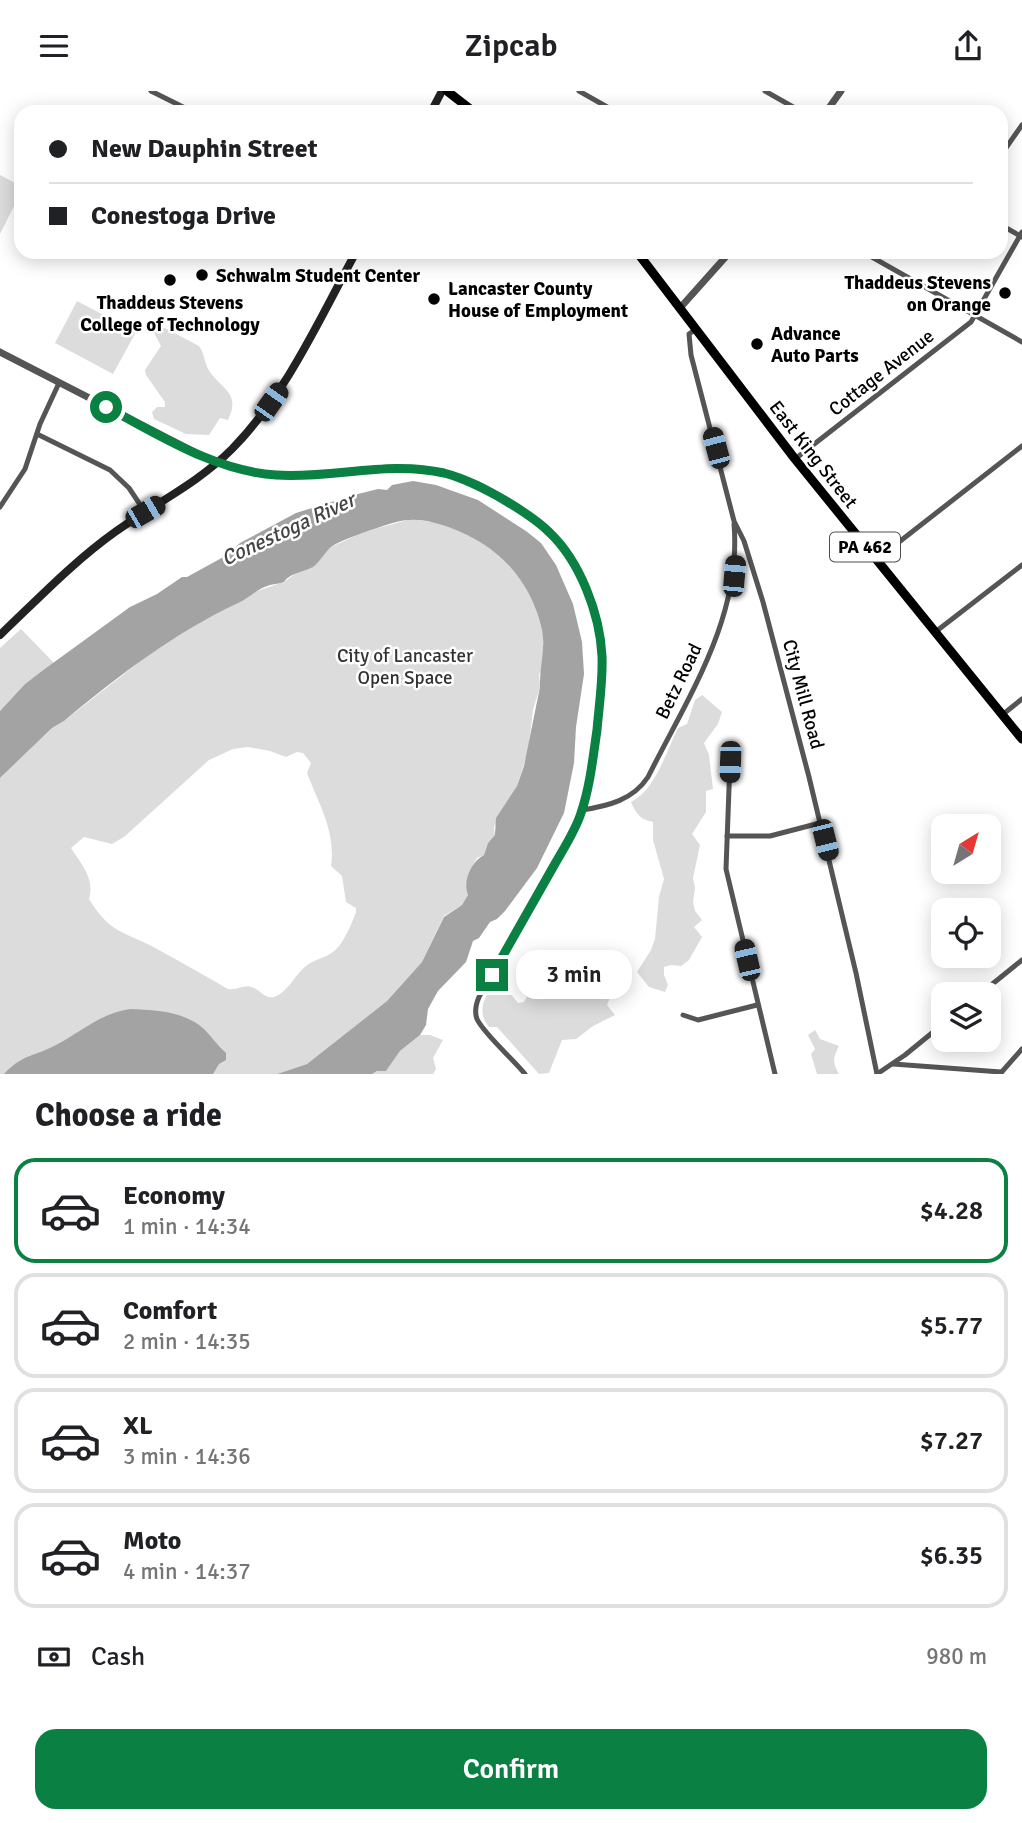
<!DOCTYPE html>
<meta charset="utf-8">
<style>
:root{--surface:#fff;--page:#f2f2f2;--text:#202124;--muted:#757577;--line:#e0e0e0;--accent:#0b8043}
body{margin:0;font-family:Signika,sans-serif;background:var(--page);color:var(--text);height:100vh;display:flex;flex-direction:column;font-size:26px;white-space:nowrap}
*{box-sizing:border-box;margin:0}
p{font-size:23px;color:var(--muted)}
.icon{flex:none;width:38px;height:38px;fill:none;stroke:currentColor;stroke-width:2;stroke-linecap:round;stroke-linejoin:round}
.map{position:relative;height:983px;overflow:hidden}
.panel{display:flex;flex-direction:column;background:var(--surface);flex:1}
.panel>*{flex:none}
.guide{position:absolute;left:14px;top:14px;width:994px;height:154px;border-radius:21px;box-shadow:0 4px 18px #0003;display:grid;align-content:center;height:154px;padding:0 35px;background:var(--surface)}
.needle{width:46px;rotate:37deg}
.fabs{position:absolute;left:931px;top:723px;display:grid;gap:14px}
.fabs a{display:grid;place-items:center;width:70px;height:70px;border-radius:14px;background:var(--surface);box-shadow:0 4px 18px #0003;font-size:35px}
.end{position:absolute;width:32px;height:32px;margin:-16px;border:9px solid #0b8043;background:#fff;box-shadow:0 0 0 4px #fff}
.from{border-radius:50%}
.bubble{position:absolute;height:49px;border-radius:21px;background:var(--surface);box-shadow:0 4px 18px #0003;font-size:23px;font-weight:600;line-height:49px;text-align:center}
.car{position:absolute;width:21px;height:42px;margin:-21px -10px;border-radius:9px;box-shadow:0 0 5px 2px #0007;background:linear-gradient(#222 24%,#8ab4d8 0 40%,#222 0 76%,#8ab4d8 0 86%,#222 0)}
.guide b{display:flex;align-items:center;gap:24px;height:66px;font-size:26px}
.guide b+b{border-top:2px solid var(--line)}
.guide i{width:18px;height:18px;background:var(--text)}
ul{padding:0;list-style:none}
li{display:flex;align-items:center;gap:21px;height:105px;margin:0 14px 10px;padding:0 21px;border:4px solid var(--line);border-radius:21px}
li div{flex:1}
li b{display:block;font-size:26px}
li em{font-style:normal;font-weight:600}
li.current{border-color:var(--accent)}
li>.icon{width:63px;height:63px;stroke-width:1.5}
h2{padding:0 35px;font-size:32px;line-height:84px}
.pay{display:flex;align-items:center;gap:18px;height:77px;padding:0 35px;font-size:26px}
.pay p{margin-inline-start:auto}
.cta{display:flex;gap:14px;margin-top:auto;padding:14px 35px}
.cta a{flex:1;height:80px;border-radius:21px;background:var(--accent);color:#fff;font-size:28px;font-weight:600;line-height:80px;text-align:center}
header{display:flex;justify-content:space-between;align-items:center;height:91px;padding:0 35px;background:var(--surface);font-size:32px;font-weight:600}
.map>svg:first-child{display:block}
.green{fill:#dcdcdc;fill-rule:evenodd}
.water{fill:#a3a3a3}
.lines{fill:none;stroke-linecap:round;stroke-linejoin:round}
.minor{stroke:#555;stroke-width:5}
.tertiary{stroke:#555;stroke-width:7}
.secondary{stroke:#222;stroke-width:8}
.primary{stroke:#000;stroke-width:9}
.route{stroke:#0b8043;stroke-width:9}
.poi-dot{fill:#000;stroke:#fff;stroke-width:2.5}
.labels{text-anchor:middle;stroke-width:5;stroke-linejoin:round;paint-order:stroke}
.shield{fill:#fff;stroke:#4c4c4c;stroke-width:2}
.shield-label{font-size:18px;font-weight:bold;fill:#000}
.poi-label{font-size:19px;font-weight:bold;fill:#000;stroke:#fff;text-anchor:start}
.street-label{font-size:19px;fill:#000;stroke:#fff}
.park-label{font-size:19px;fill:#333;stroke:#fff}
.water-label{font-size:21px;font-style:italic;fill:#444;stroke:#fff}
</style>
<header><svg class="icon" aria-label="menu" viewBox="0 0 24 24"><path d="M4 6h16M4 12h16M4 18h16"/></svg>Zipcab<svg class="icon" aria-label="share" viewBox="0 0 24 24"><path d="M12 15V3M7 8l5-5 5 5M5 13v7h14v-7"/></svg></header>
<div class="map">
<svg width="1022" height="983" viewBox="0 0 1022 983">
<rect width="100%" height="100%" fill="#fff"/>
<g class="green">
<path d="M0,84l21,11v6l-21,42z"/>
<path d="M77,210l59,31 -23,42 -58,-31z"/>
<path d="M165,237l34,18c6,8 5,18 11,26 13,18 31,22 18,48l-8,-2 -11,17 -23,-1 -32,-15 -2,-7 5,-5h8v-5l-19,-27 -1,-5 16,-24 -9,-17z"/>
<path d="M411,428l27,4 24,9 28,15 12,10 22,26 9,16 10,34v36l-4,5 1,13 -7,23 -5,41 -11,35 -23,41 1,8 -7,8 -4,12 -7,3c-6,11 -14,25 -9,37l-6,10 -18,11 -22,46 -35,39 -80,63 -30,10h-277v-296l52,-50 12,-7 79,-62 49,-34 47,-23 18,-11 27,-9 49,-36 31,-14zM248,656l22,4 16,6 11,-5 6,1 8,10 -4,10c12,32 29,58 24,93l11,10 4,26 10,6v4c-4,11 -10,25 -17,34 -9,12 -23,12 -33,20 -11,9 -19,27 -32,31 -9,2 -13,-6 -20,-9 -10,-5 -16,3 -26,1 -24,-14 -47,-27 -71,-40 -32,-18 -46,-14 -68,-50 6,-20 -7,-34 -18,-51l13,-11 28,7 12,-7 85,-77 24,-11z"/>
<path d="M21,538l33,34 -29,21 -25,27v-63z"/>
<path d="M702,604l20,17 -4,12 -14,19 5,12 4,34 -7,2v21l-14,22 8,11 -7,33 2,10 -2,14 2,9 7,9 -8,7 8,10 -13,23 -8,6 -10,-1 -7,2v8l4,10 -3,7 -16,-5 -12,-15 14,-22 4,-11 4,-42 5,-18 -11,-39v-18c-12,-2 -17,-8 -22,-20 25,-13 35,-50 47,-74l9,-4 8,-24z"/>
<path d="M545,882l39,20 11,-3 15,7 -3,8 8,10 -22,11 -17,13 -14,1 -13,33 -10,1 -42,-47h-8c-14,-17 -3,-31 7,-48l8,6 14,18 6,-1 10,-18z"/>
<path d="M815,939l5,9 19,7c-6,12 -7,16 0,28h-22l-6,-20 4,-5 -7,-14z"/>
<path d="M420,944h10l13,5 -10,18 3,11 -3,5h-61l5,-3h9l14,-20z"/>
</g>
<g class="water">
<path d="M413,390l23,4 42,15 48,31 15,12 15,22 17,39 9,38 2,32 -8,53 -2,36 -10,50 -27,55 -32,43 -8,8 -7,3 -11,16 -6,3 -7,21 -28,29 -10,18 -2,16 -6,10 -20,16 -14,20h-9l-5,3h-95l30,-10 80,-63 35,-39 22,-45 18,-12 6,-10c-6,-14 4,-34 16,-40l4,-12 7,-8 1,-17 21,-32 7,-20 16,-79c-1,-19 6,-38 2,-57 -11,-50 -43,-84 -91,-102 -12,-4 -27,-9 -41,-8 -13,0 -32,8 -45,12 -10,4 -26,9 -34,15 -7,6 -11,15 -18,20 -7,4 -17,5 -24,10 -6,4 -2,4 -8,6 -3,1 -8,1 -11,2 -12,3 -21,13 -32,18 -64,30 -120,73 -174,118l-12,7 -52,50v-67l25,-27 17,-13 88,-64 27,-13 25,-17h5l40,-22 13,-12 56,-30 58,-18 24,-6 9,1 5,-5z"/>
<path d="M130,918c25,1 54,2 74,20 8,8 14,17 22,24v7l-7,4 -6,10h-209c20,-21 30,-17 52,-29 25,-13 45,-32 74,-36z"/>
</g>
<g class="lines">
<g class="minor">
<path d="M151,0l42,21"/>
<path d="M579,0l37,21"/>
<path d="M765,0l37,21"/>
<path d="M1001,64l21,-30"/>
<path d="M1001,134l21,12"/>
<path d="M863,161l159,90"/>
<path d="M696,238l-7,5 2,21 43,166 10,20 19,61 46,175 47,196 21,101"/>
<path d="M37,343l73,36 19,18 16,24"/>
<path d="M795,368l176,-137 51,-90"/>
<path d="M216,372c21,6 42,12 63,12 50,2 99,-13 148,-5 29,4 54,16 79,31 15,9 30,18 43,31 31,29 51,83 53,125 1,24 -3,49 -6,74 -3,31 -7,65 -20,93l-97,173c-3,7 -5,14 -2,22 7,15 36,40 48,55"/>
<path d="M0,416l25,-38 15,-45 19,-41"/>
<path d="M876,469l146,-114"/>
<path d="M934,542l88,-68"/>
<path d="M1002,624l20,-16"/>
<path d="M730,671l-4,107 49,205"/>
<path d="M582,719c26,-4 51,-10 66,-33 40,-80 94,-160 86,-253"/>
<path d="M727,745h43l50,-13"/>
<path d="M980,903l42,-34"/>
<path d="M683,924l15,5 59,-15"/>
<path d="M893,973l108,8"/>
<path d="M877,983l28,-19 38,-31"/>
<path d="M1000,983l22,-25"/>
</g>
<g class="tertiary">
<path d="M826,21l15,-21"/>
<path d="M680,217l50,-56"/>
<path d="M0,261l216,111"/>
</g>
<g class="secondary">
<path d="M431,21l11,-21"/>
<path d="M0,544c37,-35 73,-73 115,-103 39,-28 82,-48 117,-83 55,-56 87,-129 124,-197"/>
</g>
<g class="primary">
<path d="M447,0l27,21"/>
<path d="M637,161l158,207 227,280"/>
</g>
</g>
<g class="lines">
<path class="route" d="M106,316c54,28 108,64 170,68 57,4 112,-15 168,-2 23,6 43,17 62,28 15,9 31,19 43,31 31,29 51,82 53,124 1,25 -3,50 -5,74 -4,27 -7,57 -16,83 -6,19 -19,38 -29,56 -20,35 -40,70 -60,106"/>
</g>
<g class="poi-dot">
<circle cx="202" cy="184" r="7"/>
<circle cx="170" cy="189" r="7"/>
<circle cx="1005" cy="202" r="7"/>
<circle cx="434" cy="208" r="7"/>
<circle cx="757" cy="253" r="7"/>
</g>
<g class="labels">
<rect class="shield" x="830" y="441.5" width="70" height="29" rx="5"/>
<g class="shield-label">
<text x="865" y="462">PA 462</text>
</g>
<g class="poi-label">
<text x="216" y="191">Schwalm Student Center</text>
<text x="991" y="198" text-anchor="end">Thaddeus Stevens<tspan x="991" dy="22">on Orange</tspan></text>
<text x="448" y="204">Lancaster County<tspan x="448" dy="22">House of Employment</tspan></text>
<text x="170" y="218" text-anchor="middle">Thaddeus Stevens<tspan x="170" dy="22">College of Technology</tspan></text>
<text x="771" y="249">Advance<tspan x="771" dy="22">Auto Parts</tspan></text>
</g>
<g class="street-label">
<text transform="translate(881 281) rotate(-38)" y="7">Cottage Avenue</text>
<text transform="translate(814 363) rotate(52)" y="7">East King Street</text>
<text transform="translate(678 590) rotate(-64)" y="7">Betz Road</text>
<text transform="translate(804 603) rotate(75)" y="7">City Mill Road</text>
</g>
<g class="park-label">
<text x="405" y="571">City of Lancaster<tspan x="405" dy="22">Open Space</tspan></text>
</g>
<g class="water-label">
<text transform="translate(288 438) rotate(-25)" y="7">Conestoga River</text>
</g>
</g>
</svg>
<div class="fabs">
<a><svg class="needle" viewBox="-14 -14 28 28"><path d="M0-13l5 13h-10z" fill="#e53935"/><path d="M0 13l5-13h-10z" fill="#757577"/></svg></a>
<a><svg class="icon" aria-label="locate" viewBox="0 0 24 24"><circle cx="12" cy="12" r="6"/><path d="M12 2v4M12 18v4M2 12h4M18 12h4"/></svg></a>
<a><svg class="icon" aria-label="layers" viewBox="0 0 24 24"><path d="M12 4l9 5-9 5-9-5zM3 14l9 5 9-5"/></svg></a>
</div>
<i class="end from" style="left:106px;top:316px"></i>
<i class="end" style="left:492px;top:884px"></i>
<div class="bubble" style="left:516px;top:859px;width:116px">3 min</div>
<i class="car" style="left:271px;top:311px;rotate:35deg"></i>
<i class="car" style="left:716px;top:357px;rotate:345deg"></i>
<i class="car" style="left:145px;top:421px;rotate:60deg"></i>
<i class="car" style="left:734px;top:485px;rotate:5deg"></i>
<i class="car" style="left:730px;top:671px;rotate:182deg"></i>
<i class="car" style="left:825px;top:749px;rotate:166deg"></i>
<i class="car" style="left:747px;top:869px;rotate:347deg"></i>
<div class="guide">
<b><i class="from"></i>New Dauphin Street</b>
<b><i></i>Conestoga Drive</b>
</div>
</div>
<section class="panel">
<h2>Choose a ride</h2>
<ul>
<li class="current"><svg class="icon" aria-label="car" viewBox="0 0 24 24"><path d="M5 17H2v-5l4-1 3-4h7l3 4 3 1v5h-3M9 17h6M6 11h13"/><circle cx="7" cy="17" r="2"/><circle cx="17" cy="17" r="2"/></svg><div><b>Economy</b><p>1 min · 14:34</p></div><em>$4.28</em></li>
<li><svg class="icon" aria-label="car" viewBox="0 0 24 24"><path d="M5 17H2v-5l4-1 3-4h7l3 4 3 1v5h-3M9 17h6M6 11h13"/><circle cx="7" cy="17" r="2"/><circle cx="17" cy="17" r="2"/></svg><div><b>Comfort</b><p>2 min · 14:35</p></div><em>$5.77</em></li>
<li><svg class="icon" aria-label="car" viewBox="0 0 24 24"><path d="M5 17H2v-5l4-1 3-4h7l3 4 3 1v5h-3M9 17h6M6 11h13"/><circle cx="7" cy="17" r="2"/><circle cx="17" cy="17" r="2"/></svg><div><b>XL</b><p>3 min · 14:36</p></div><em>$7.27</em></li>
<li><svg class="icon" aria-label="car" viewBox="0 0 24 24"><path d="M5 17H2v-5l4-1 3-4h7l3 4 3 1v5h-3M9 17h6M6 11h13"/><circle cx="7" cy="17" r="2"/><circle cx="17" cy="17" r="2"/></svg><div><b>Moto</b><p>4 min · 14:37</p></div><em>$6.35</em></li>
</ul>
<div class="pay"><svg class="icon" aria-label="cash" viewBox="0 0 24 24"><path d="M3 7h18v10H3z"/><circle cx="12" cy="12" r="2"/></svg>Cash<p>980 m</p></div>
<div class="cta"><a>Confirm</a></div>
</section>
